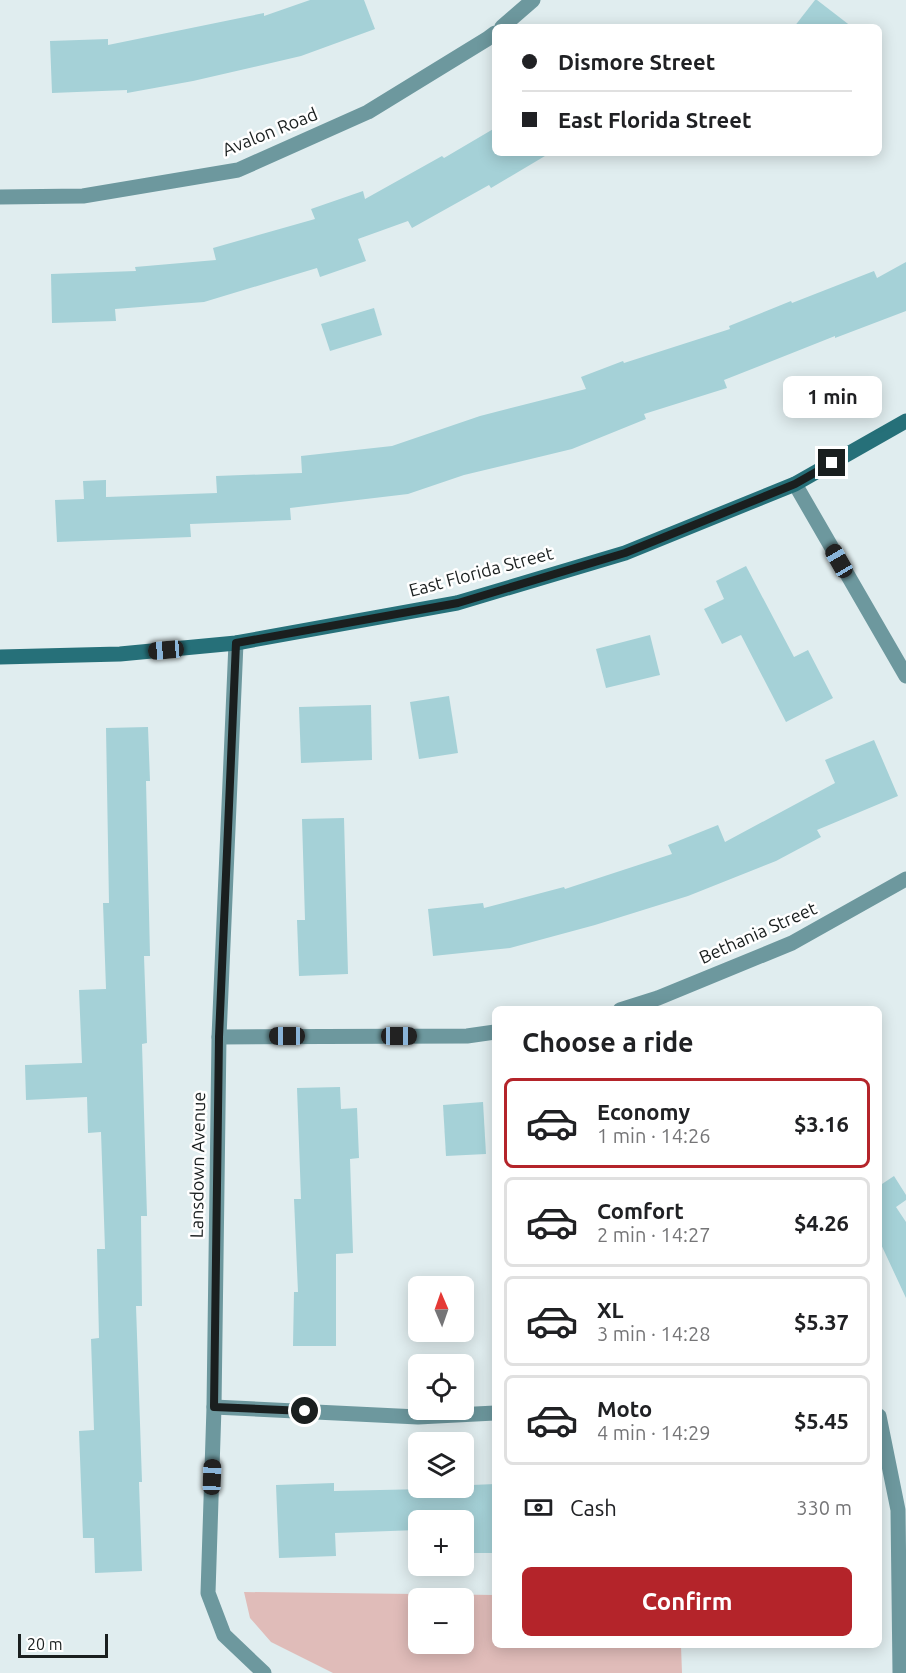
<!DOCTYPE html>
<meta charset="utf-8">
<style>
:root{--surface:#fff;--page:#f2f2f2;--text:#202124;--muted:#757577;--line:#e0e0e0;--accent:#b4242a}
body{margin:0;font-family:Ubuntu,sans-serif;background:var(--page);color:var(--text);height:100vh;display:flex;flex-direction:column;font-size:22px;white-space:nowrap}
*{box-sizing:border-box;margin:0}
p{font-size:20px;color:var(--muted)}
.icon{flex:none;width:33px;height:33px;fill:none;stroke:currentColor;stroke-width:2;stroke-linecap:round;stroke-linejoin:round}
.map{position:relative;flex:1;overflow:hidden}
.side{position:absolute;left:492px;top:1006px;width:390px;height:642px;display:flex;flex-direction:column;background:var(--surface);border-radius:9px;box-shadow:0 3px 15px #0003}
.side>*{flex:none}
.guide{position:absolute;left:492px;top:24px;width:390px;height:132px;border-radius:9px;box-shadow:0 3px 15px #0003;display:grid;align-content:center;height:132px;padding:0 30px;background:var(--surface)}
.needle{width:39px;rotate:358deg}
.controls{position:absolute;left:408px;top:1276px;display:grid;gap:12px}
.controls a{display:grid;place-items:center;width:66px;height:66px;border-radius:9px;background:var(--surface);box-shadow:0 3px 15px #0003;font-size:30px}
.scale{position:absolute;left:18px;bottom:15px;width:90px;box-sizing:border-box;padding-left:6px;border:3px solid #1a1f1f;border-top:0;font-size:16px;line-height:21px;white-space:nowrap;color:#1a1f1f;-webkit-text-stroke:4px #fff;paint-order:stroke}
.end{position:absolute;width:27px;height:27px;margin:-14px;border:8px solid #1a1f1f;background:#fff;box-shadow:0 0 0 3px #fff}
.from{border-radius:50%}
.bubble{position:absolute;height:42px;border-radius:9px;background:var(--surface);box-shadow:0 3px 15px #0003;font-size:20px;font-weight:600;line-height:42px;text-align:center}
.car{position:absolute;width:18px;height:36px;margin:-18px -9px;border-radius:8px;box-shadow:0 0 4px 2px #0007;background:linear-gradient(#222 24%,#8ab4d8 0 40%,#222 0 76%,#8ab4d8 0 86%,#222 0)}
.guide b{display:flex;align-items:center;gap:21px;height:57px;font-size:22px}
.guide b+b{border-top:2px solid var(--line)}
.guide i{width:15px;height:15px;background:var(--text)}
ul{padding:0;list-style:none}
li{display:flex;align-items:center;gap:18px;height:90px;margin:0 12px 9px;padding:0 18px;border:3px solid var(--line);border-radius:9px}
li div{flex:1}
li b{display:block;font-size:22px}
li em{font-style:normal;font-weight:600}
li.active{border-color:var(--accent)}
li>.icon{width:54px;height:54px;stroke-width:1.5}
h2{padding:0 30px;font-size:27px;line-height:72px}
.pay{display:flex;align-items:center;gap:15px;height:66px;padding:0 30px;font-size:22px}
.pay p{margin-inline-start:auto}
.button{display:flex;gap:12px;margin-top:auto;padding:12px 30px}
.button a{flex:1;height:69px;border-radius:9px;background:var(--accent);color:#fff;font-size:24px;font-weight:600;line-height:69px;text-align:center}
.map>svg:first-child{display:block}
.green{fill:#e0bcb9;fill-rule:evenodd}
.building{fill:#a5d1d7}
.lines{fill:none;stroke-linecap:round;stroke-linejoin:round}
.street{stroke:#6d989e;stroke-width:15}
.secondary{stroke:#267079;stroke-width:15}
.route{stroke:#1a1f1f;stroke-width:8}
.labels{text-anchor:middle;stroke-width:5;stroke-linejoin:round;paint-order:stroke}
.street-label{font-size:18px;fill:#1a1f1f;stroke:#fff}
</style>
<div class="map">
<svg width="906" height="1673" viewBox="0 0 906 1673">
<rect width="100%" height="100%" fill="#e0edef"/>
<path class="green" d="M244,1592l251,3v51h186l1,27h-349l-62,-31 -21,-24zM418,1599h46v45h-46z"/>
<g class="building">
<path d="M310,0h54l11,29 -74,27 -108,25 -66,12v-3l-75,3 -2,-52 58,-2v6l156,-32v3z"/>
<path d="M815,0h2l35,27h-58z"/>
<path d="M495,128v25h55l-59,35 -2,-3 -77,43 -4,-7 -50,18 8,22 -46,16 -3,-9 -113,34 -89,7 1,12 -64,2 -1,-49 85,-3 -1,-4 81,-7 -3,-12 102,-29 -4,-10 52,-18 2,8 77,-43 2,2z"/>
<path d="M906,262v49l-71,27v-2l-111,44 3,8 -83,26 2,5 -74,30 -108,26 -56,19 -118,14 1,12 -101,4 1,13 -134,5 -2,-42 29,-1 -1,-18 23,-1v17l111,-4 -1,-17 86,-3 -1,-17 91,-10 88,-30 106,-27 -5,-12 42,-16 1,2 106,-34 -1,-3 62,-25 1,2 82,-32 3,7z"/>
<path d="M374,308l8,27 -52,16 -9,-27z"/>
<path d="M746,566l48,91 14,-7 25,48 -47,24 -45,-87 -19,9 -18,-35 20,-10 -8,-18z"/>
<path d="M650,635l10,40 -54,13 -10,-39z"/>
<path d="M449,696l9,57 -39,6 -9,-57z"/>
<path d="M371,705l1,55 -71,3 -2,-56z"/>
<path d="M148,727l2,54h-4l4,175h-6l3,87 -5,1 5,172h-6l1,90h-6l6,176h-3l3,89 -47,2 -1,-35h-11l-4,-107 15,-1 -3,-91 8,-1 -2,-89h8l-4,-117 -13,1 -1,-36 -61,3 -1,-35 57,-2 -3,-73 27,-1 -3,-86h6l-3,-175z"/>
<path d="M874,740l24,56 -81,34 4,7 -45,24 -88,35 -93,29 -85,23 -77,8 -5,-47 55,-6 1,5 80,-21 1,2 107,-35 -4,-9 50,-20 7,17 110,-59 -10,-23z"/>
<path d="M344,818l4,156 -49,2 -2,-56h8l-3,-101z"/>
<path d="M340,1087l1,22 16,-1 2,50 -9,1 3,94 -17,1v92h-43l1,-54h4l-4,-93h7l-4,-111z"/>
<path d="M483,1102l3,52 -40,2 -3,-51z"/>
<path d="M894,1176l12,19v5l-10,7 10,15v76l-27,-58v-60l3,4z"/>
<path d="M334,1483v8l138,-3v-3l23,-1v69h-21l-1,-32h-55v9l-83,3 1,23 -57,2 -3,-73z"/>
</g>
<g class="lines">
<g class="street">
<path d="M502,27l31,-27"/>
<path d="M0,197l83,-1 155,-26 130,-58 119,-73 8,-6"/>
<path d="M795,484l111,192"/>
<path d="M236,643l-17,394 -5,370 -6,186 16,42 40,38"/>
<path d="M620,1010l38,-12 134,-55 114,-64"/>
<path d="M219,1037l248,-1 28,-4"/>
<path d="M214,1407l204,10 77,-4"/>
<path d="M879,1416l19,94 2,163"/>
</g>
<path class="secondary" d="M0,657l120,-3 116,-11 221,-40 168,-50 170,-69 111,-63"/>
</g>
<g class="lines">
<path class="route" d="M305,1411l-91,-4 5,-370 17,-394 222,-40 167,-50 170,-69 37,-21"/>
</g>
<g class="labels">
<g class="street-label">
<text transform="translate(270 132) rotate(-22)" y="6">Avalon Road</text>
<text transform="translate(481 572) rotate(-15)" y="6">East Florida Street</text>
<text transform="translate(758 933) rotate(-24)" y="6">Bethania Street</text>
<text transform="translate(198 1165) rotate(-89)" y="6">Lansdown Avenue</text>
</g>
</g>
</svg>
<div class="controls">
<a><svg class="needle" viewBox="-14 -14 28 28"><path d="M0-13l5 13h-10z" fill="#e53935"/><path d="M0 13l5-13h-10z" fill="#757577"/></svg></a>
<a><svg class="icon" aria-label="locate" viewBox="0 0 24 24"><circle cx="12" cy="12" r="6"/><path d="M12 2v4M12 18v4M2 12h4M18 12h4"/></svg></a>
<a><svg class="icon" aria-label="layers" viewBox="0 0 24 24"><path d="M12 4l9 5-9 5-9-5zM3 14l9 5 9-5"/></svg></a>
<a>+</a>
<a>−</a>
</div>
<div class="scale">20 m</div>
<i class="end from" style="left:305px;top:1411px"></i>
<i class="end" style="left:832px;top:463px"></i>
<div class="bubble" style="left:783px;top:376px;width:99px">1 min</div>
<i class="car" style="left:839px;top:561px;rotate:330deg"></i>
<i class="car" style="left:166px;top:650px;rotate:265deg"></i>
<i class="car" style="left:287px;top:1036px;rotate:270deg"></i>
<i class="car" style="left:399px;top:1036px;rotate:90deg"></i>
<i class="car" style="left:212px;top:1477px;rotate:2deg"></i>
<div class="guide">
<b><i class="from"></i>Dismore Street</b>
<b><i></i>East Florida Street</b>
</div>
<section class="side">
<h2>Choose a ride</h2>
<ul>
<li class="active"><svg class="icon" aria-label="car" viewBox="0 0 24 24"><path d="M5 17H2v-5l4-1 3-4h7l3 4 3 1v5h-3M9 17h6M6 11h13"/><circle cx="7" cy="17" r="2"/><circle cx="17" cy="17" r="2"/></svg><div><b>Economy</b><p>1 min · 14:26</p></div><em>$3.16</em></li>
<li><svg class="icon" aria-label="car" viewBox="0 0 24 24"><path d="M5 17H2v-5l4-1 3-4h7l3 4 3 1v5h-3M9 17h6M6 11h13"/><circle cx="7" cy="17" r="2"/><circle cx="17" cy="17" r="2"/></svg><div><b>Comfort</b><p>2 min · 14:27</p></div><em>$4.26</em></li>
<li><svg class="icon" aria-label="car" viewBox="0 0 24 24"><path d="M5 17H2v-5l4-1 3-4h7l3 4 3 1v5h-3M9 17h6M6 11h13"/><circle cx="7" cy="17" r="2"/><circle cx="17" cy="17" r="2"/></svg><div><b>XL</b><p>3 min · 14:28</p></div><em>$5.37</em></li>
<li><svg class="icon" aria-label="car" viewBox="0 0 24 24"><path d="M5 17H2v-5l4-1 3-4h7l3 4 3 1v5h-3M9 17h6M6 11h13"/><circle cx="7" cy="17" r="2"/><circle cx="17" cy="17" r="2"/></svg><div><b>Moto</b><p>4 min · 14:29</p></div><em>$5.45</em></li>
</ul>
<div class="pay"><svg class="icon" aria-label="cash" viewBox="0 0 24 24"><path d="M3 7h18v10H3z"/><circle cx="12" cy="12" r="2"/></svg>Cash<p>330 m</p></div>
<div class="button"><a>Confirm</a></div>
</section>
</div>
